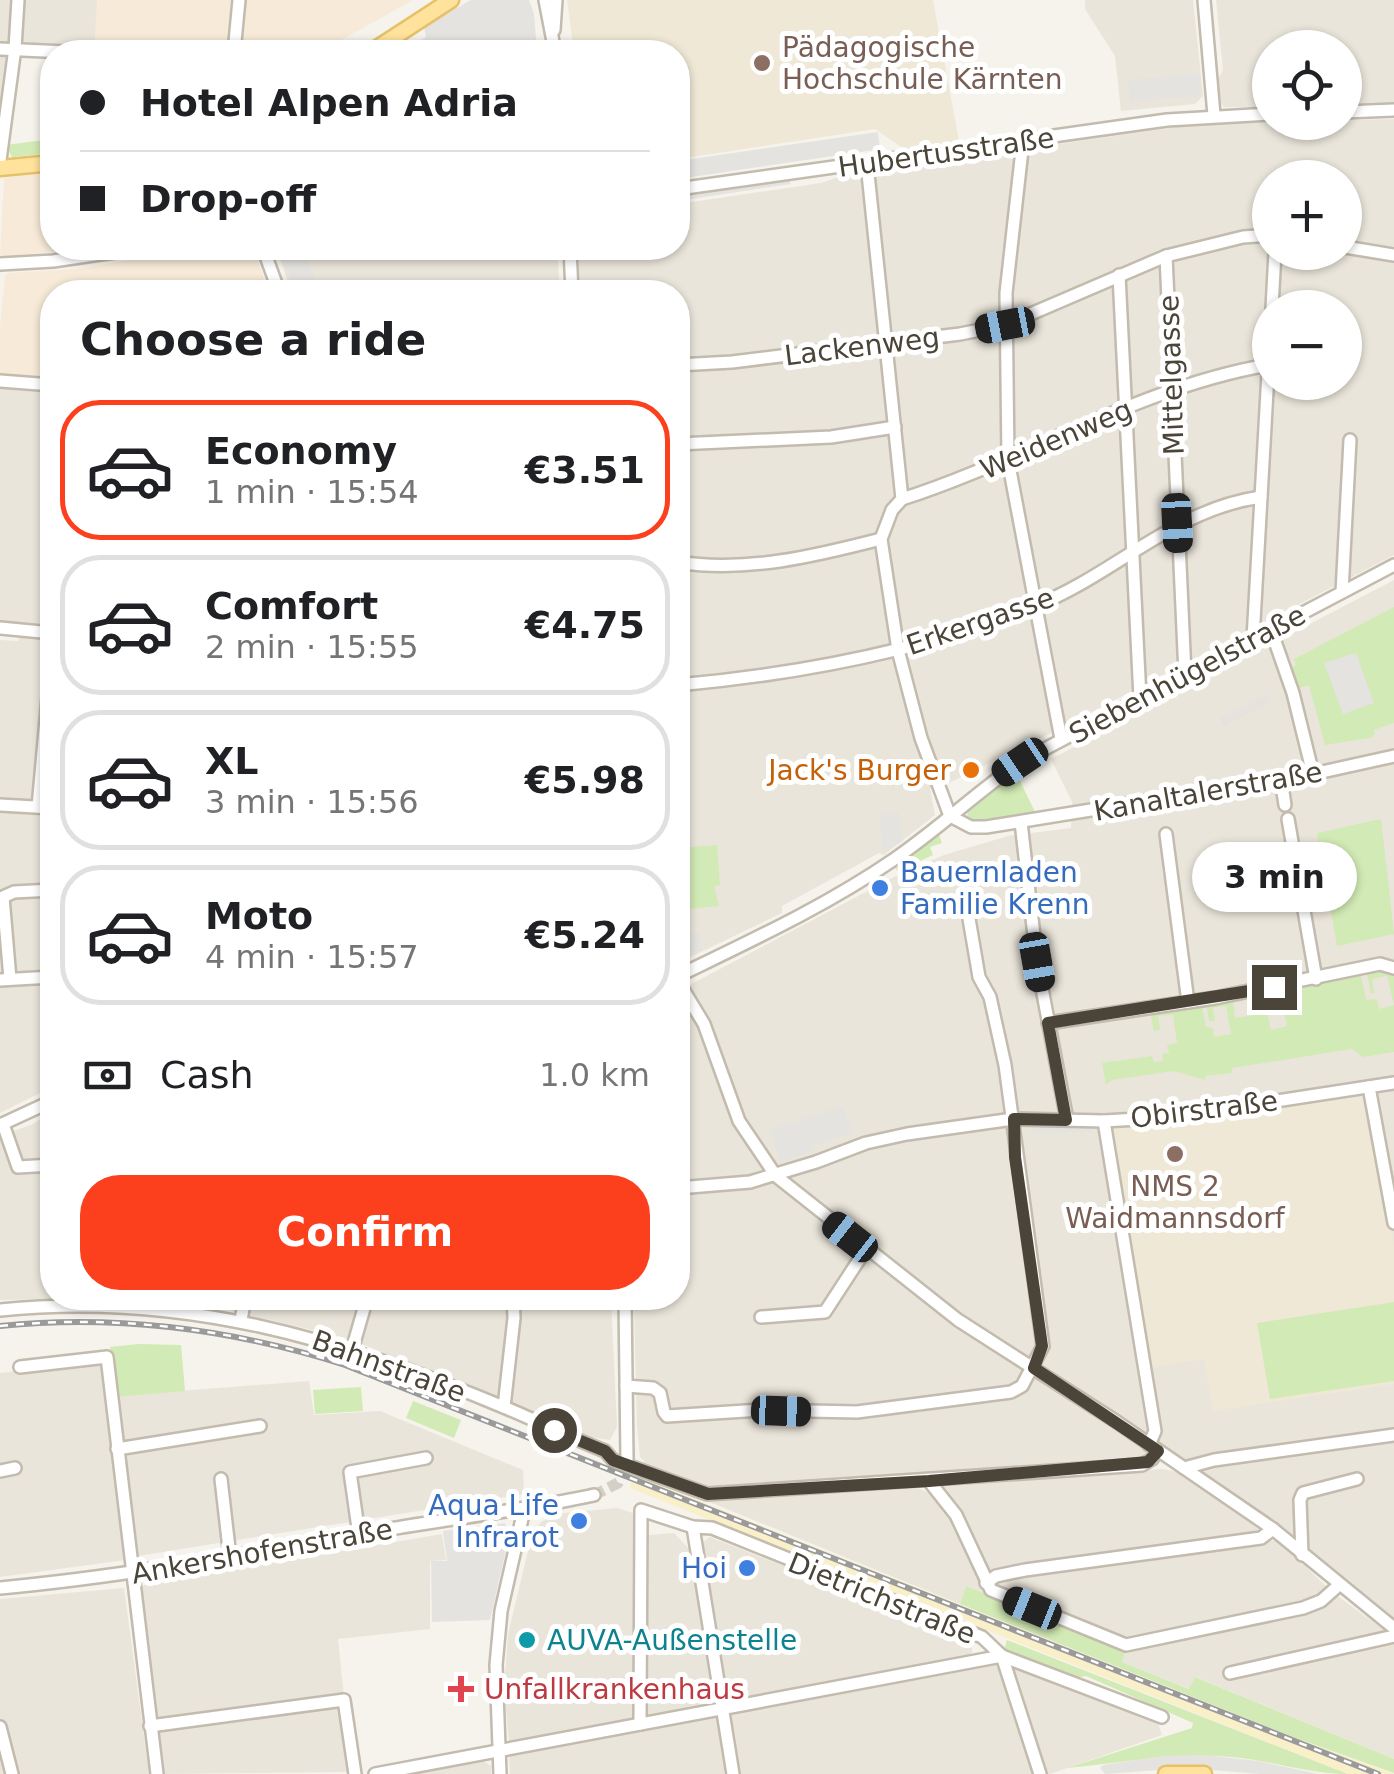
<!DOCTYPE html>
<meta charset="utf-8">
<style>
:root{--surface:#fff;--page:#f6f6f6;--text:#202124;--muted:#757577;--line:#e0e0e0;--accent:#fc3f1d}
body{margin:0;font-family:"DejaVu Sans",sans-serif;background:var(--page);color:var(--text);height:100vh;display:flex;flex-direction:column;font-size:38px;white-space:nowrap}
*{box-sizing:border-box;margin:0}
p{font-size:32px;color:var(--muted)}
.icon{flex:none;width:55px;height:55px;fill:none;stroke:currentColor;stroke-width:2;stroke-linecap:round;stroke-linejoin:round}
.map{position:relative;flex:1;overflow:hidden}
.side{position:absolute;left:40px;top:280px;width:650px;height:1030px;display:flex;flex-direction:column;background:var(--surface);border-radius:40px;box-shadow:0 2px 8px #0004}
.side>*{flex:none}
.top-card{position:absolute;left:40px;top:40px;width:650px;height:220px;border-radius:40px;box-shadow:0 2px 8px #0004;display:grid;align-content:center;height:220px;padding:0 40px;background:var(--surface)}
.controls{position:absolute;left:1252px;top:30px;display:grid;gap:20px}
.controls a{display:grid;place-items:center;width:110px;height:110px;border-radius:50%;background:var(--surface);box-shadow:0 2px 8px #0004;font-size:50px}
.end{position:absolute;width:45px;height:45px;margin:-22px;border:12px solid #4b4439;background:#fff;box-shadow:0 0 0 5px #fff}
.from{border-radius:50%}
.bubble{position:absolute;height:70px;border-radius:35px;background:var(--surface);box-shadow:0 2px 8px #0004;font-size:32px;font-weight:800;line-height:70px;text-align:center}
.car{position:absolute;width:30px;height:60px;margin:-30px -15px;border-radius:12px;box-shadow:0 0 8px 2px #0007;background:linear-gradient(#222 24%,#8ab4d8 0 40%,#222 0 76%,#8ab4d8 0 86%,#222 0)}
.top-card b{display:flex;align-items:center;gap:35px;height:95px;font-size:38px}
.top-card b+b{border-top:2px solid var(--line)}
.top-card i{width:25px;height:25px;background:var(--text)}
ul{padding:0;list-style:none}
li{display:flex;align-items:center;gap:30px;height:140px;margin:0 20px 15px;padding:0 20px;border:5px solid var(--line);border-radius:40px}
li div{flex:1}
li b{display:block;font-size:38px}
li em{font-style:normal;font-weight:800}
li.selected{border-color:var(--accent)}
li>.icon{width:90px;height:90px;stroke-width:1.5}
h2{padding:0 40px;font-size:45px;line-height:120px}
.pay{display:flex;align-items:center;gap:25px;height:110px;padding:0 40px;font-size:38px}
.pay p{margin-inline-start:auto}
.action{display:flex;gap:20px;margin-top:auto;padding:20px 40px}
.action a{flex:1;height:115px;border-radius:40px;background:var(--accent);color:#fff;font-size:40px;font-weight:800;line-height:115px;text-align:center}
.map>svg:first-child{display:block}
.residential{fill:#eae5da;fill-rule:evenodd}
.commercial{fill:#f7ead8}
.industrial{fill:#e6e2dd}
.education{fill:#efe8d6}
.green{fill:#d2eab5;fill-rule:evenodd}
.sand{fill:#f9efc9}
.parking{fill:#e5e3e0}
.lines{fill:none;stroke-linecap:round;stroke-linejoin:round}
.minor-tunnel{stroke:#d4d0c8;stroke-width:11;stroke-dasharray:11 5.5;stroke-linecap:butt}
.minor-casing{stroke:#c2bbae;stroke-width:16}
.major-casing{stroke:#e6c16a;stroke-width:19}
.minor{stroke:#fff;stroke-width:11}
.major{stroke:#ffe39c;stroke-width:14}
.rail-casing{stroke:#9a9a9a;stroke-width:6}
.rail{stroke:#fff;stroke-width:2.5;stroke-dasharray:8;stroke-linecap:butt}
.route{stroke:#4b4439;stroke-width:12}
.education-dot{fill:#8d6e63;stroke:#fff;stroke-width:4}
.food-dot{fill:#e8710a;stroke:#fff;stroke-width:4}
.shop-dot{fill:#3f7fe0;stroke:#fff;stroke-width:4}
.culture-dot{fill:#0f9aa8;stroke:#fff;stroke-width:4}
.health-dot{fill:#e0444e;stroke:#fff;stroke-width:4}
.labels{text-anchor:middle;stroke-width:10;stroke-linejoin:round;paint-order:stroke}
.education-label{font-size:28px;fill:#785e54;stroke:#fff;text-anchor:start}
.street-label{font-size:28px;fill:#4b4439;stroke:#fff}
.food-label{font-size:28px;fill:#c56008;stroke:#fff;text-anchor:end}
.shop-label{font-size:28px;fill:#366cbe;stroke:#fff;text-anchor:end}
.culture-label{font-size:28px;fill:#0d838f;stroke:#fff;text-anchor:start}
.health-label{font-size:28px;fill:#be3a42;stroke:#fff;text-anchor:start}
</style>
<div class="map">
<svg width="1394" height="1774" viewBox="0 0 1394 1774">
<rect width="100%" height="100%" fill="#f6f3ec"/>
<g class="residential">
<path d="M0,0h97l1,14 -4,38h-42v5l-41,-3 -11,68z"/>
<path d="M1085,0h108l10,96 -8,8 -74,7 -6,-55 -30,-47z"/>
<path d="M1216,0h178v103l-49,1v-56h-75v59h-46l-3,-4 -3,-23 5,-10z"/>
<path d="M1394,119v436l-329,171 -118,58 -17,4 5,27 -51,40 -5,-2 -97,53v7l-104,50v-671h-98l-2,-44h100v-44l143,-21 24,-8 353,-51zM1270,178h75v74h-75zM1270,308h75v74h-75z"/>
<path d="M276,248h281l3,44h-268z"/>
<path d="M0,388l52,4v234l-52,-5z"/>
<path d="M1394,580v1040l-108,-87 -110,-78 -466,36 -60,-23 -10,-11 -3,-31 -3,-122 4,-6h40v-307l220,-116 46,-20 64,-19 63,-8 1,-26 -21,-43z"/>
<path d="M20,636l32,3v448l-52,26v-473l18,1z"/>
<path d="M52,1112v186h65l-117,2v-164l33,-12z"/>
<path d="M148,1298h93l-2,13z"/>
<path d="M250,1298h259l-8,102 -154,-62 -100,-23z"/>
<path d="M517,1298h94l6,129 -7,13 -26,-4 -74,-32z"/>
<path d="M101,1361l24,199 -125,17v-204z"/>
<path d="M309,1381l5,34 66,-4 143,59 1,24 -386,62 -5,-4 -18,-156z"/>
<path d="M1163,1469l15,3 82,58 -1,4 -263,36v3l-11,1 -45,-86 3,-4z"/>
<path d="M913,1486l18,8 22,26 30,73 -17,-7 -6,18 -253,-103z"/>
<path d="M617,1508l19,6 1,22 37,-3 15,16 25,156 -205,36 -5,-52 4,-55 24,-100 8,-11 14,-9z"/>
<path d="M442,1534l4,26 -16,1v68l-92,10 6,58 -181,22 -7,-4 -16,-125 4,-5z"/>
<path d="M710,1537l255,100 7,8v7l-3,4 -242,46 -24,-160z"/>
<path d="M1278,1540l51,49 -25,14 -176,37 -131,-51 -2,-5 3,-6z"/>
<path d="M124,1588l25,186h-149v-175z"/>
<path d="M1336,1595l58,42v122l-198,-82 -6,12 -68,-27 4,-12z"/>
<path d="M994,1664l23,5 141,54 4,12 -112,39h-311l-9,-56 3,-4z"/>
<path d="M336,1707l15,65 -187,2 -5,-39 5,-7z"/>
<path d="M716,1717l9,57h-215l-1,-20z"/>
<path d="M480,1759l11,7v8h-85z"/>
</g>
<g class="commercial">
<path d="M97,0h134l-5,52h-132z"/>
<path d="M246,0h167l-93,52h-78z"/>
<path d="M52,171v77h37l-89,9 4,-79z"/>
<path d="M179,248h74l16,44h-217v88l-52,-5v-48l5,-51 3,-3 69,-4 59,-10z"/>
</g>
<path class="industrial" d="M1266,694l4,8 -46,24 -4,-8z"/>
<g class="education">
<path d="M567,0h366l26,141 -55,8 -29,-20 -197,30v-107h-104z"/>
<path d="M1366,1092l28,152v140l-181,27 -9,-52 -54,8 -41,-240 50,-2z"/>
</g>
<g class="green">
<path d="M52,139v14l-40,4 -6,-12z"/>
<path d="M1394,607v116l-20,7 1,5 -5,3 -45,7 -16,-60 -12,4 -6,-22 5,-2 -2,-6z"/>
<path d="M1016,773l20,41 -65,8 -4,-6 2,-7z"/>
<path d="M1381,819l13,115 -57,12 -20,-113z"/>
<path d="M939,835l3,8 -12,4 3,8 -35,16 -3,-3z"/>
<path d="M717,845l3,40 -6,1 5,20 -41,4v-62z"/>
<path d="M1280,847l2,21 -59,17 -4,-35z"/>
<path d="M1381,970l13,3v79l-31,5 -11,-8 -120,19v5l-27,3v4l-31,-9 -62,9 -6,5 -4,-22 50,-7 2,6 9,-1 -1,-7 7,-1 -2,-8 10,-2 -4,-28 -15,1 2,14 -6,1 -4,-18 52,-8 4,22 7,1 1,9 17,-3 -5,-28 -13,2 2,13h-6l-3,-17 27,-4 2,18 19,-3v-16l107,-24 5,25 11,-1 2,10 15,-4 -7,-29 -15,3 2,14 -3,1 -4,-20zM1281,998l6,28 -16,4 -6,-28z"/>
<path d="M1394,1302v79l-124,18 -13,-76z"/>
<path d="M139,1344l42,1 4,46 -69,6 -6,-50z"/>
<path d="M361,1387l2,24 -48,3 -2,-24z"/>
<path d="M413,1401l48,19 -7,18 -48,-20z"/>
<path d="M966,1586l160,64 -4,12 67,27 6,-12 199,82v14l-101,-36 -333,-133z"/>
<path d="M1007,1640l341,134c-40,0 -77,-14 -117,-17 -56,-5 -109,6 -164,11l125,-40 1,-5 -107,-47 -23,4 -61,-24z"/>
</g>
<path class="sand" d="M634,1475l659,262 101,37h-46l-718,-286z"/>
<g class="parking">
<path d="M471,0h58l5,14 3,38h-51l-1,-4 -34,4h-51l26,-15 -2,-10z"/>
<path d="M1199,74l2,22 -71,5 -2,-21z"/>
<path d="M878,132l2,17 -202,30v-18z"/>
<path d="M790,179v5l-112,17v-6z"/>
<path d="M279,248h21l4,4 15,40h-24z"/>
<path d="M1356,653l18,50 -31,11 -19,-51z"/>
<path d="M898,812l5,29 -20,10 -4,-35z"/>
<path d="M701,933l1,18 -24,1v-17z"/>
<path d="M843,1106l9,27 -40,13v5l-31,11 -11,-32z"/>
<path d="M1030,1124l63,1 -1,7h-60z"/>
<path d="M505,1523l3,18 -18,79 -58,2 -1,-61h16l-4,-30z"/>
<path d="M1204,1755l55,6 59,13h-59l-70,-6 -84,6 -5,-6 3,-3 61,-9z"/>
</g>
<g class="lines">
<path class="minor-tunnel" d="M594,1495l24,-12 9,-24"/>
<g class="minor-casing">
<g id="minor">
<path d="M545,0l10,52"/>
<path d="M1204,0l10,115"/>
<path d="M554,30l2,-30"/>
<path d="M0,49l66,3"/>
<path d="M234,52l5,-52"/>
<path d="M1345,112l49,-2"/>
<path d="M1023,141l-17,152 2,167 53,279"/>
<path d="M0,160l15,-112 3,-48"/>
<path d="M867,164l35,335 -10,11 -11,29 17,111 23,88 29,78"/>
<path d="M678,189l489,-69 103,-6"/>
<path d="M1345,247l49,8"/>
<path d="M263,248l16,44"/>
<path d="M570,248l2,44"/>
<path d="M1166,256l19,418"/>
<path d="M0,264l53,-3 89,-13"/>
<path d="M1119,275l21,423"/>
<path d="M1272,308l3,-56"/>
<path d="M678,365l54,-3 228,-28 45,-9 161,-69 77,-19 27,-2"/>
<path d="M0,381l52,4"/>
<path d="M678,444l153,-7 64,-10"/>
<path d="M902,499c124,-40 238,-112 366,-134"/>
<path d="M678,562c67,11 137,-6 203,-23"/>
<path d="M1342,592l8,-152"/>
<path d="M0,628l52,5"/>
<path d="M1271,630l22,63 20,81"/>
<path d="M1253,639l17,-301"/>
<path d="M678,685c121,-11 244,-34 357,-79 79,-31 139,-97 226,-109"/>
<path d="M1281,779l4,26"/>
<path d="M0,805l52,3"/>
<path d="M38,807l14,-154"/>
<path d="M950,816l21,11h15l327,-53 81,-18"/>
<path d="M1288,819l28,160"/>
<path d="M1021,822l16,140 30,158"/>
<path d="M1166,834l22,168"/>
<path d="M678,976c72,-35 148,-70 215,-116 44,-30 83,-67 127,-98l374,-197"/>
<path d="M10,979l-7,-82 11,-5 38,-2"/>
<path d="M0,980l52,-3"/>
<path d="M678,981l26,43 35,97 37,55 182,144 159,102 156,107 121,99"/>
<path d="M1048,1023l167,-25 165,-34 14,4"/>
<path d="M1369,1087l25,136"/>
<path d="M1104,1121l51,310 -6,14"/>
<path d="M3,1124l15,43 34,-2"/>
<path d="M0,1125l52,-24"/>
<path d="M678,1188l72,-6 66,-20 50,-19 41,-9 106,-15 91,2 68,-4 222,-34"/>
<path d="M625,1298l2,161"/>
<path d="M0,1310c181,-19 341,29 506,98 33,14 66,30 99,43l8,9 94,34 435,-29 10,-6 6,-8"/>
<path d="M761,1317l64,-5 41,-63"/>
<path d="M241,1320l4,-22"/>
<path d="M352,1350l15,-52"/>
<path d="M20,1367l87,-10 50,417"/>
<path d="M626,1386l27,2 7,5 4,19 3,4 94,-6 96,2 154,-20 11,-6 21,-40 -38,-281 -15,-68 -11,-20 -12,-70"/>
<path d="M504,1407l10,-89 -1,-20"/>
<path d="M117,1449l143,-23"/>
<path d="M1184,1468l30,-8 180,-25"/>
<path d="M0,1471l15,-3"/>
<path d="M221,1479l9,78"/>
<path d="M929,1481l27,34 35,75 135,55 177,-37 18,-7 18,-16"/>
<path d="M693,1527l40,247"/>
<path d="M359,1535l-9,-63 76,-14"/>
<path d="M1302,1555l-2,-55 3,-7 54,-14"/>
<path d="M986,1583l10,-7 29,-6 236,-32 12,-9"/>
<path d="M0,1588c129,-12 256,-36 384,-58 70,-12 141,-20 210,-35"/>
<path d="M1230,1673l164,-37"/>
<path d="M640,1724l1,-214 52,17 19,1 270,109 20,19 38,118"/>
<path d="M150,1726l194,-26 11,74"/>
<path d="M0,1727l12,47"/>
<path d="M375,1774l627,-118 160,61"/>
<path d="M500,1774l-4,-109 5,-54 23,-101"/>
</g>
</g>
<g class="major-casing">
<g id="major">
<path d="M371,52l80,-52"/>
<path d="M0,168l52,-5"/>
<path d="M1166,1774h38"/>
</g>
</g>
<use href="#minor" class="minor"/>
<use href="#major" class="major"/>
<g class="rail-casing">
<path id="rail" d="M0,1326c119,-12 232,3 345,39l1033,409"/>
</g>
<use href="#rail" class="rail"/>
</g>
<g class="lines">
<path class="route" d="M554,1430l51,21 8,9 95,34 221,-13 219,-19 10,-11 -124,-83 8,-22 -27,-189 -1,-38 52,1 -18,-97 226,-36"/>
</g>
<g class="education-dot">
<circle cx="762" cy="63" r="10"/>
<circle cx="1175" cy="1154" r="10"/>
</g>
<circle class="food-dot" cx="971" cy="770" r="10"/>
<g class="shop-dot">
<circle cx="880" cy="888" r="10"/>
<circle cx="579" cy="1521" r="10"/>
<circle cx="747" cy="1568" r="10"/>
</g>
<circle class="culture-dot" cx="527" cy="1640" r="10"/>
<path class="health-dot" d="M456 1674h10v10h10v10h-10v10h-10v-10h-10v-10h10z"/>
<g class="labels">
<g class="education-label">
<text x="782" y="57">Pädagogische<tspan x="782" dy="32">Hochschule Kärnten</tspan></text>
<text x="1175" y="1196" text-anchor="middle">NMS 2<tspan x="1175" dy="32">Waidmannsdorf</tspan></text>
</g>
<g class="street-label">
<text transform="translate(946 152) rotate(-8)" y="10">Hubertusstraße</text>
<text transform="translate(862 346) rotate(-7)" y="10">Lackenweg</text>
<text transform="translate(1171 375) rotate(-92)" y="10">Mittelgasse</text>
<text transform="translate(1056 439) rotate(-23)" y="10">Weidenweg</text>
<text transform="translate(980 621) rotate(-19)" y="10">Erkergasse</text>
<text transform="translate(1187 674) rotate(-28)" y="10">Siebenhügelstraße</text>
<text transform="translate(1208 791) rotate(-10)" y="10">Kanaltalerstraße</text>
<text transform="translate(1204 1109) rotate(-7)" y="10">Obirstraße</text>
<text transform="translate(389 1366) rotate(20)" y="10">Bahnstraße</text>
<text transform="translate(262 1551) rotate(-10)" y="10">Ankershofenstraße</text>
<text transform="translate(882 1598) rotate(22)" y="10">Dietrichstraße</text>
</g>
<g class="food-label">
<text x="951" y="780">Jack's Burger</text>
</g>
<g class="shop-label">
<text x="900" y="882" text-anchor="start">Bauernladen<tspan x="900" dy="32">Familie Krenn</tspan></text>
<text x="559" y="1515">Aqua Life<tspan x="559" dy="32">Infrarot</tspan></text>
<text x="727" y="1578">Hoi</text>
</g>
<g class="culture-label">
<text x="547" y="1650">AUVA-Außenstelle</text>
</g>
<g class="health-label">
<text x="484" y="1699">Unfallkrankenhaus</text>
</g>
</g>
</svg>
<div class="controls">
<a><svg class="icon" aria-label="locate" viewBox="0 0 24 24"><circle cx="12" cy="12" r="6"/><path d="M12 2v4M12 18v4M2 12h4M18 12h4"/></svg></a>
<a>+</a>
<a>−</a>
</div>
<i class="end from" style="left:554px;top:1430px"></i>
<i class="end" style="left:1274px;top:987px"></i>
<div class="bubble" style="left:1192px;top:842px;width:165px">3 min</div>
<i class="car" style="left:1005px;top:325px;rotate:259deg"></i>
<i class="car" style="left:1177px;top:523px;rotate:177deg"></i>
<i class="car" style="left:1020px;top:762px;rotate:236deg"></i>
<i class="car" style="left:1037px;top:962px;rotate:170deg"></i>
<i class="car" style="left:850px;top:1237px;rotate:308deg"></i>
<i class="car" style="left:781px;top:1411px;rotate:92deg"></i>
<i class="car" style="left:1032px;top:1608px;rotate:292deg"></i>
<div class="top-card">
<b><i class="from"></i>Hotel Alpen Adria</b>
<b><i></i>Drop-off</b>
</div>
<section class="side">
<h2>Choose a ride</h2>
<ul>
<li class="selected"><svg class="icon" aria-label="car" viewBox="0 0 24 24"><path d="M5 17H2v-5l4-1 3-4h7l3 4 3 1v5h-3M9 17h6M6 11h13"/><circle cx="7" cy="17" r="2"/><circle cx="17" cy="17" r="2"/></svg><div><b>Economy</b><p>1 min · 15:54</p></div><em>€3.51</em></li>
<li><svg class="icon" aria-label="car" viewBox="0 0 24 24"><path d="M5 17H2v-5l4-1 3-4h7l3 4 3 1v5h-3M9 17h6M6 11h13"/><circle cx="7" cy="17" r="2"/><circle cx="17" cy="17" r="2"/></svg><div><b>Comfort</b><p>2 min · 15:55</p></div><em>€4.75</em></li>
<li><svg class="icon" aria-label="car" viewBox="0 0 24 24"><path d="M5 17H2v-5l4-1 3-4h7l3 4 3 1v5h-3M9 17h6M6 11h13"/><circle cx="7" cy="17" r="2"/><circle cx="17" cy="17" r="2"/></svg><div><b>XL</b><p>3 min · 15:56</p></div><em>€5.98</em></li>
<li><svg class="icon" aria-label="car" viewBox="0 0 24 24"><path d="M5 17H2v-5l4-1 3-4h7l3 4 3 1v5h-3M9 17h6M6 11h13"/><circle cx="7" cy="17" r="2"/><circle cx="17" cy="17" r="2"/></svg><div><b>Moto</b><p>4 min · 15:57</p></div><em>€5.24</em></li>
</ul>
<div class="pay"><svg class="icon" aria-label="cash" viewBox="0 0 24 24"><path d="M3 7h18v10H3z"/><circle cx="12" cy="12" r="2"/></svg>Cash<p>1.0 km</p></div>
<div class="action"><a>Confirm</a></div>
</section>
</div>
